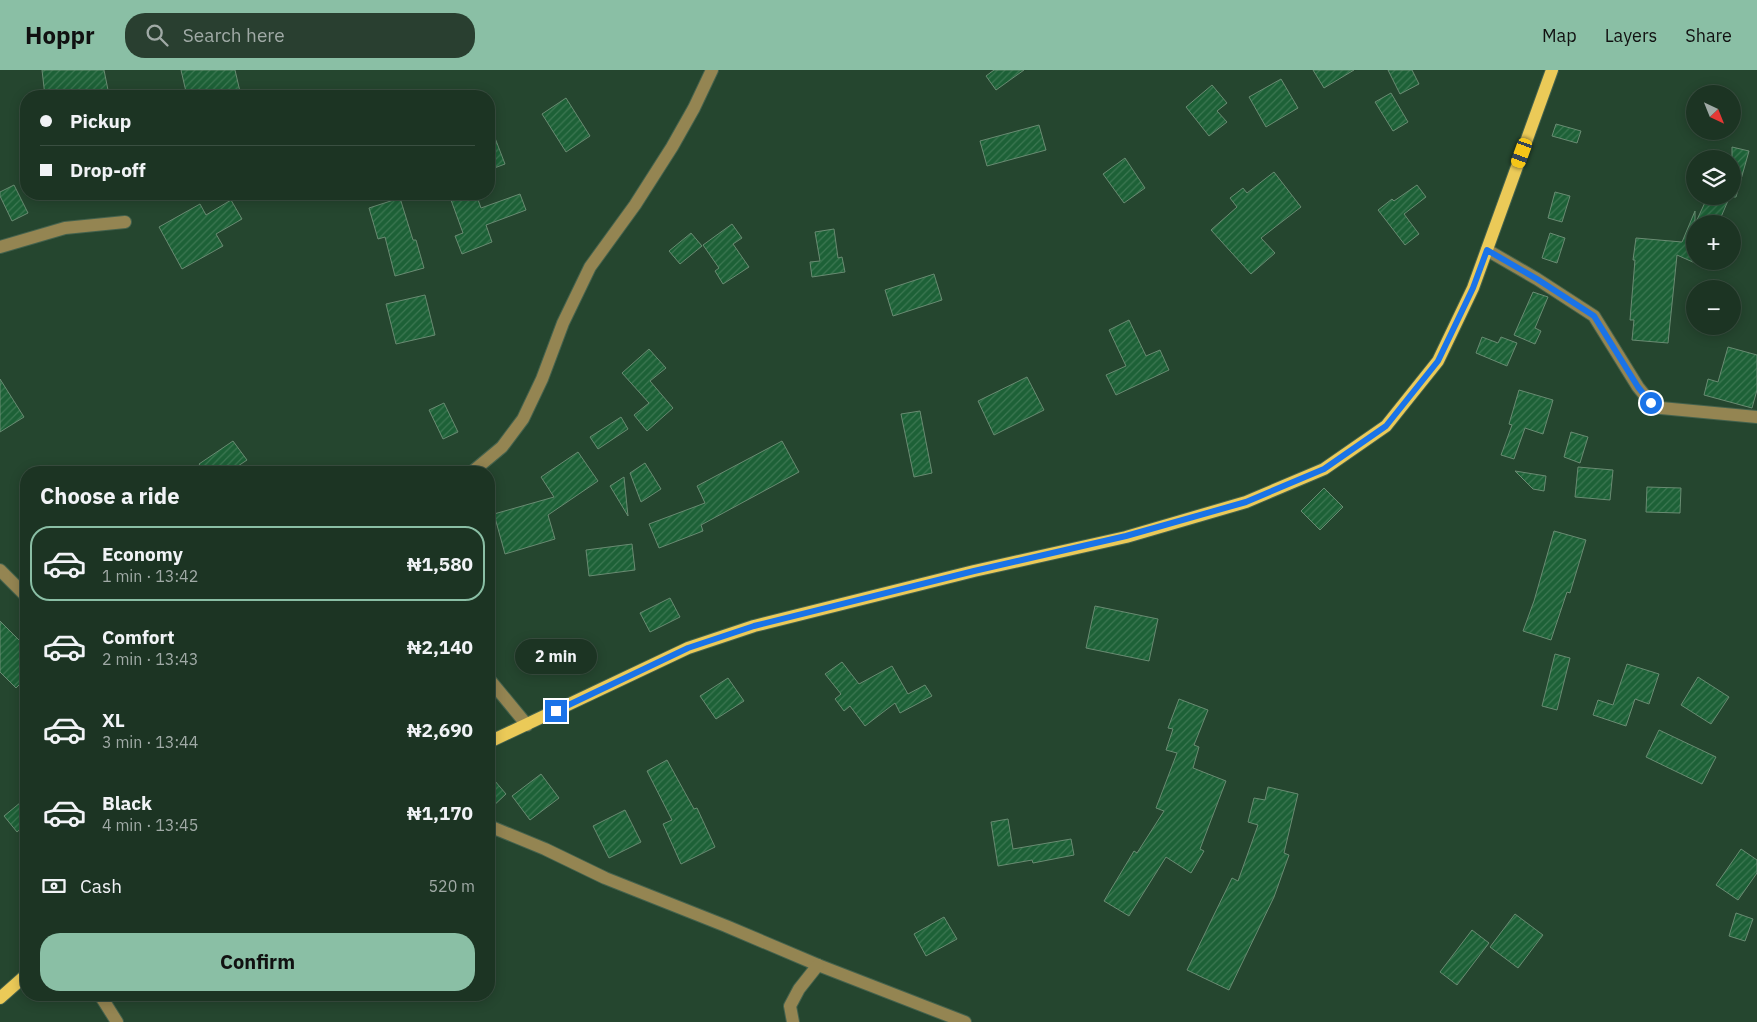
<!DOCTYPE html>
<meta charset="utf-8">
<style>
:root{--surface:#1c3423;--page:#293f30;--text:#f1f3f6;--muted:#a0aaa6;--line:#3a4f41;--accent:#8abfa5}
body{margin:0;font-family:"IBM Plex Sans",sans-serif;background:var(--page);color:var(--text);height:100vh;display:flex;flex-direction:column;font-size:19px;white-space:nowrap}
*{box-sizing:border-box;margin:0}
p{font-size:16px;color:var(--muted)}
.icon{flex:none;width:28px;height:28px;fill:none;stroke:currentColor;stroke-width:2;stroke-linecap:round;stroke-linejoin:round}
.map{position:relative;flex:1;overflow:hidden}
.side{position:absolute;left:20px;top:396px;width:475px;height:535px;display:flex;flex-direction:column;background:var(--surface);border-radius:20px;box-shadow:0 2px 12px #0003,0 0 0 1px var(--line)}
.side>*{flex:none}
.guide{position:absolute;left:20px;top:20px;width:475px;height:110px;border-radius:20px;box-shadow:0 2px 12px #0003,0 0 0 1px var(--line);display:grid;align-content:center;height:110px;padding:0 20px;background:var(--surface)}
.needle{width:32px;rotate:137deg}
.fabs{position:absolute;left:1686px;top:15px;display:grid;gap:10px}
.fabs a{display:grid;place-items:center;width:55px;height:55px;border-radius:50%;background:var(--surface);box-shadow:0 2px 12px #0003,0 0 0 1px var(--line);font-size:25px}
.end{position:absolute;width:22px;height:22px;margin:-11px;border:6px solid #1a73e8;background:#fff;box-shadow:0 0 0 2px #fff}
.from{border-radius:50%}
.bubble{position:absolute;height:35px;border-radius:18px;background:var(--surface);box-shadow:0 2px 12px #0003,0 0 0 1px var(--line);font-size:16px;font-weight:700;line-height:35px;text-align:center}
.car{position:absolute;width:15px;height:30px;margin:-15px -8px;border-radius:6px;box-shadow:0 0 4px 1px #0007;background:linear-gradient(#f5c518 24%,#345 0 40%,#f5c518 0 76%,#345 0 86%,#f5c518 0)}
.guide b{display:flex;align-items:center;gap:18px;height:48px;font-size:19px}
.guide b+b{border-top:1px solid var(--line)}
.guide i{width:12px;height:12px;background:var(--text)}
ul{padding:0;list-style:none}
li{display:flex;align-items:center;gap:15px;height:75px;margin:0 10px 8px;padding:0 10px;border:2px solid transparent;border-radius:20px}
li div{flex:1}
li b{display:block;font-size:19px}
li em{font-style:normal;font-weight:700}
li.selected{border-color:var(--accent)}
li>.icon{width:45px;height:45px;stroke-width:1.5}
h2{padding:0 20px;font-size:22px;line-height:60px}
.pay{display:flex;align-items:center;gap:12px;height:55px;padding:0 20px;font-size:19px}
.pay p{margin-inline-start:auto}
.button{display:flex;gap:10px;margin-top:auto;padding:10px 20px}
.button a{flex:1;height:58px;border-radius:20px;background:var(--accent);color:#111;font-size:20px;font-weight:700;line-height:58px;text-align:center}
header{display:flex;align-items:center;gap:30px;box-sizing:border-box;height:70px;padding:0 25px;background:var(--accent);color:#111}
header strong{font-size:24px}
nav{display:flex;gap:28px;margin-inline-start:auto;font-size:18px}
.search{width:350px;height:45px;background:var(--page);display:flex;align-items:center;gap:12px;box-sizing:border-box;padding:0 18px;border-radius:20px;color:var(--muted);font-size:19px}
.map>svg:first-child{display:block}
.building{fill:url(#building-hatch);stroke:#698b72}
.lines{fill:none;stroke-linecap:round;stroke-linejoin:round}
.minor-casing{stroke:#44624d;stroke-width:14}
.major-casing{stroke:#44624d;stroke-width:14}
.minor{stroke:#948552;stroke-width:12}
.major{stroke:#ebca58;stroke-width:12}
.route{stroke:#1a73e8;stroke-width:6}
</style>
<header>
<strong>Hoppr</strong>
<div class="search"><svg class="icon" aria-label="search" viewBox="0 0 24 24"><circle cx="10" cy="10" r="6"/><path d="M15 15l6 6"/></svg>Search here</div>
<nav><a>Map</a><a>Layers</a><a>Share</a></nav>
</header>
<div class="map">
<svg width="1757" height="952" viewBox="0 0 1757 952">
<defs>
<pattern id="building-hatch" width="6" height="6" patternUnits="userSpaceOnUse" patternTransform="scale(1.25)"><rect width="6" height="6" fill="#1d6137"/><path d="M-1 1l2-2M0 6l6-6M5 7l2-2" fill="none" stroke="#3d7853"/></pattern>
</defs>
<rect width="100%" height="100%" fill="#25462f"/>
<g class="building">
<path d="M42,0h62l4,20 -31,6h-32z"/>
<path d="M181,0h54l6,26h-54z"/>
<path d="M994,0h30l-28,20 -10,-14z"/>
<path d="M1313,0h41l-30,18z"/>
<path d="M1388,0h24l7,14 -19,10z"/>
<path d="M1281,9l17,29 -32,19 -17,-30z"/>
<path d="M1212,15l15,18 -10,8 10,11 -18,14 -23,-29z"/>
<path d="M1391,23l17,29 -15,9 -18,-29z"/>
<path d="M566,28l24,38 -24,16 -24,-38z"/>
<path d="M1556,54l25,7 -4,12 -25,-7z"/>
<path d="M489,55h1l15,39 -16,6z"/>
<path d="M1039,55l7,25 -59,16 -7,-25z"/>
<path d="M1732,77l17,4 -13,46h-4z"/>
<path d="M1125,88l20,30 -21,15 -21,-29z"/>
<path d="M1274,102l27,35 -40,31 14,15 -24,21 -40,-44 26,-23 -7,-9 13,-10 4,5z"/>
<path d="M14,115l14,28 -16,8 -12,-25v-4z"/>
<path d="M1417,115l9,12 -22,17 15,20 -14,11 -27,-35 14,-11 2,2z"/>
<path d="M1555,122l15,4 -8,26 -14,-4z"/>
<path d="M469,124h7l5,14 39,-14 6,16 -40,15 6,17 -30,12 -7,-18 8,-3 -12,-33z"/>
<path d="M1708,126h22l-12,28h-23z"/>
<path d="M400,128l13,42h3l8,28 -29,8 -10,-39 -7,2 -9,-31z"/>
<path d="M231,130l11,19 -26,15 7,12 -41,23 -23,-42 41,-23 6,11z"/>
<path d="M1695,141v52l-18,-8 -9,88 -36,-3 2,-20h-4l5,-60h-2l3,-22 46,4z"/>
<path d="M732,154l10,14 -9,6 16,23 -26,17 -8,-13 4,-3 -16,-23z"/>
<path d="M834,159l4,29 4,-1 3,15 -33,5 -2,-15 10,-1 -5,-29z"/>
<path d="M691,163l11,13 -22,18 -11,-13z"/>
<path d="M1550,163l15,5 -8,25 -15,-5z"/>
<path d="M934,204l8,26 -49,16 -8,-26z"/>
<path d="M1533,222l15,5 -13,31 6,3 -6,13 -21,-9z"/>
<path d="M425,225l10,40 -39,9 -10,-40z"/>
<path d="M1129,250l17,36 14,-6 9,20 -53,25 -10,-20 20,-9 -17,-36z"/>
<path d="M1482,267l16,6 3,-6 16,6 -10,23 -31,-13z"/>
<path d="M1728,277l29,8v35l-5,18 -48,-13 4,-16 10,3z"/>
<path d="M649,279l17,19 -16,13 23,27 -26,23 -13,-16 15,-12 -27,-30z"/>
<path d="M1027,307l17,33 -50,25 -16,-34z"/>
<path d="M0,309l24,38 -24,15z"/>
<path d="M1519,320l34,10 -10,34 -18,-6 -11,31 -13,-4 11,-30 -3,-1z"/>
<path d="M444,333l14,29 -15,7 -14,-29z"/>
<path d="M920,341l12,62 -18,4 -13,-63z"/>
<path d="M621,347l7,12 -30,20 -8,-12z"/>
<path d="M1571,362l17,5 -8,26 -16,-6z"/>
<path d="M233,371l14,19 -18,12h-24l-6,-8z"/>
<path d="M782,371l17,31 -98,53 2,6 -44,17 -10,-24 56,-21 -8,-17z"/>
<path d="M578,382l20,29 -50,34 7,24 -50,15 -11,-40 60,-17 -13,-20z"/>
<path d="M645,393l16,26 -20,13 -11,-29z"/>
<path d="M1578,397l35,3 -3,30 -35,-3z"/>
<path d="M1515,401l31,5 -2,15 -11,-2z"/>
<path d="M624,407l4,39 -18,-30z"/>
<path d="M1647,417l34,1 -1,25 -34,-1z"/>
<path d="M1324,418l19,19 -23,23 -19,-19z"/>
<path d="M1554,461l32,9 -16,53 -3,-1 -16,48 -28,-9 11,-30z"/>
<path d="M632,474l3,26 -46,6 -3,-26z"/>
<path d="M670,528l10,19 -30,15 -10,-19z"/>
<path d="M1095,536l63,13 -9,42 -63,-13z"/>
<path d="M0,551l26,26v31l-10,10 -16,-16z"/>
<path d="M1555,584l15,4 -13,52 -15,-4z"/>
<path d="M842,592l17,22 33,-18 16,28 17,-9 7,11 -32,17 -5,-10 -30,23 -15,-20 -6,5 -9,-12 6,-5 -16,-20z"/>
<path d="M1627,594l32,10 -10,30 -14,-5 -9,27 -33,-11 5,-15 15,5z"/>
<path d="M1698,607l31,20 -18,27 -30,-19z"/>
<path d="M728,608l16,23 -28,18 -16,-23z"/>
<path d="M1179,629l29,11 -14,35 5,2 -6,21 33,13 -26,68 4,2 -13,22 -25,-16 -37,59 -25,-15 30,-50 3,2 27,-42 -8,-3 21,-55 -11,-3 7,-21 -5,-1z"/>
<path d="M1659,660l57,27 -14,27 -56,-27z"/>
<path d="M667,690l27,49 3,-1 18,39 -34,17 -18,-40 9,-4 -25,-49z"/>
<path d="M489,704l17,20 -17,16z"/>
<path d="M541,704l18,24 -29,22 -18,-24z"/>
<path d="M1268,717l30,7 -14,59 5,2 -15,42 -45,93 -42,-20 45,-92 6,3 20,-56 -10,-3 6,-24 11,2z"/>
<path d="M26,728v26l-9,8 -13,-16z"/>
<path d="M625,740l16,32 -32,16 -16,-32z"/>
<path d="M1008,749l5,30 58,-10 3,16 -41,8 -1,-3 -34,6 -7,-44z"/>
<path d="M1741,779l16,11v13l-19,27 -22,-15z"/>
<path d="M1736,843l17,6 -8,22 -16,-5z"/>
<path d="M1515,844l28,21 -25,33 -28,-21z"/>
<path d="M944,847l13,22 -31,17 -12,-22z"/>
<path d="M1472,860l17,13 -32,42 -17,-13z"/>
</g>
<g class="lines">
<g class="minor-casing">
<g id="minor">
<path d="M0,177l65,-19 60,-6"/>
<path d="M1487,180l50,29 57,37 44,71 13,16 10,5 96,9"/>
<path d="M472,402l30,-25 21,-28 19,-40 21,-56 27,-56 45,-62 37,-58 22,-39 18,-38"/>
<path d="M0,500l26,26"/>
<path d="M489,609l38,46"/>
<path d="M489,756l56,23 60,29 121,48 92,39 147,57"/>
<path d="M100,925l17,27"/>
<path d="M793,952l-3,-16 9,-17 19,-24"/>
</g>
</g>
<g class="major-casing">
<g id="major">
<path d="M489,672l199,-94 66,-22 220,-55 152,-34 120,-35 78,-33 62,-43 52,-65 35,-73 79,-218"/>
<path d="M0,928l26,-23"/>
</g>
</g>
<use href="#minor" class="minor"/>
<use href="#major" class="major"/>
</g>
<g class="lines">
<path class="route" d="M556,641l132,-63 66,-22 220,-55 152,-35 120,-34 78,-33 62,-43 52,-65 35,-73 14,-38 50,29 57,37 44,71 13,16"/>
</g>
</svg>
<div class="fabs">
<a><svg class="needle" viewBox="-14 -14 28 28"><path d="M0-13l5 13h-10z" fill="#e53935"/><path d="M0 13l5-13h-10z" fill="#a0aaa6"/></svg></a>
<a><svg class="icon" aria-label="layers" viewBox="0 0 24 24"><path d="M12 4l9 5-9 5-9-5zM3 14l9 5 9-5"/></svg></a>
<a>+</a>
<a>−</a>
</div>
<i class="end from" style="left:1651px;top:333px"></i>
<i class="end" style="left:556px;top:641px"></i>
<div class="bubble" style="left:515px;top:569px;width:82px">2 min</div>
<i class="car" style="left:1522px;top:83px;rotate:200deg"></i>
<div class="guide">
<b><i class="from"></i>Pickup</b>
<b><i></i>Drop-off</b>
</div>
<section class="side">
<h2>Choose a ride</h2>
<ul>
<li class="selected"><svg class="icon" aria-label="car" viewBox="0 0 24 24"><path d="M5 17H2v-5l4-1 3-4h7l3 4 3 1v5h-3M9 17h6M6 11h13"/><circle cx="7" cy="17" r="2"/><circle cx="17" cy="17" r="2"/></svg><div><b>Economy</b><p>1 min · 13:42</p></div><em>₦1,580</em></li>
<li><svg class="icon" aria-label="car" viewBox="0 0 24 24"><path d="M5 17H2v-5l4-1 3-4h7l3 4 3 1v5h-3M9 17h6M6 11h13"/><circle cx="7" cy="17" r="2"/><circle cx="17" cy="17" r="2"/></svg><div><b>Comfort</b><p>2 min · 13:43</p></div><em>₦2,140</em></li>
<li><svg class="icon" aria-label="car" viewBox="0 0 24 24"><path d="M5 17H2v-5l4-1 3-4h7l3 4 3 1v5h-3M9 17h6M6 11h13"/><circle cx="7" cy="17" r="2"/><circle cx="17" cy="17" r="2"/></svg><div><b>XL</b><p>3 min · 13:44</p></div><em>₦2,690</em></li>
<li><svg class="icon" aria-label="car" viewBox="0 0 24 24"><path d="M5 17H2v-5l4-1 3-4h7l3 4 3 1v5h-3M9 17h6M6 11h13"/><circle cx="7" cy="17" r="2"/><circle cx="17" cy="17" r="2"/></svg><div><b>Black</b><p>4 min · 13:45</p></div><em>₦1,170</em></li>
</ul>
<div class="pay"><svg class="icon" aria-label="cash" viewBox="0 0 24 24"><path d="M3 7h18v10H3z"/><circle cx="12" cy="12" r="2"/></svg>Cash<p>520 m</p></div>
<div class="button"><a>Confirm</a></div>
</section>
</div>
